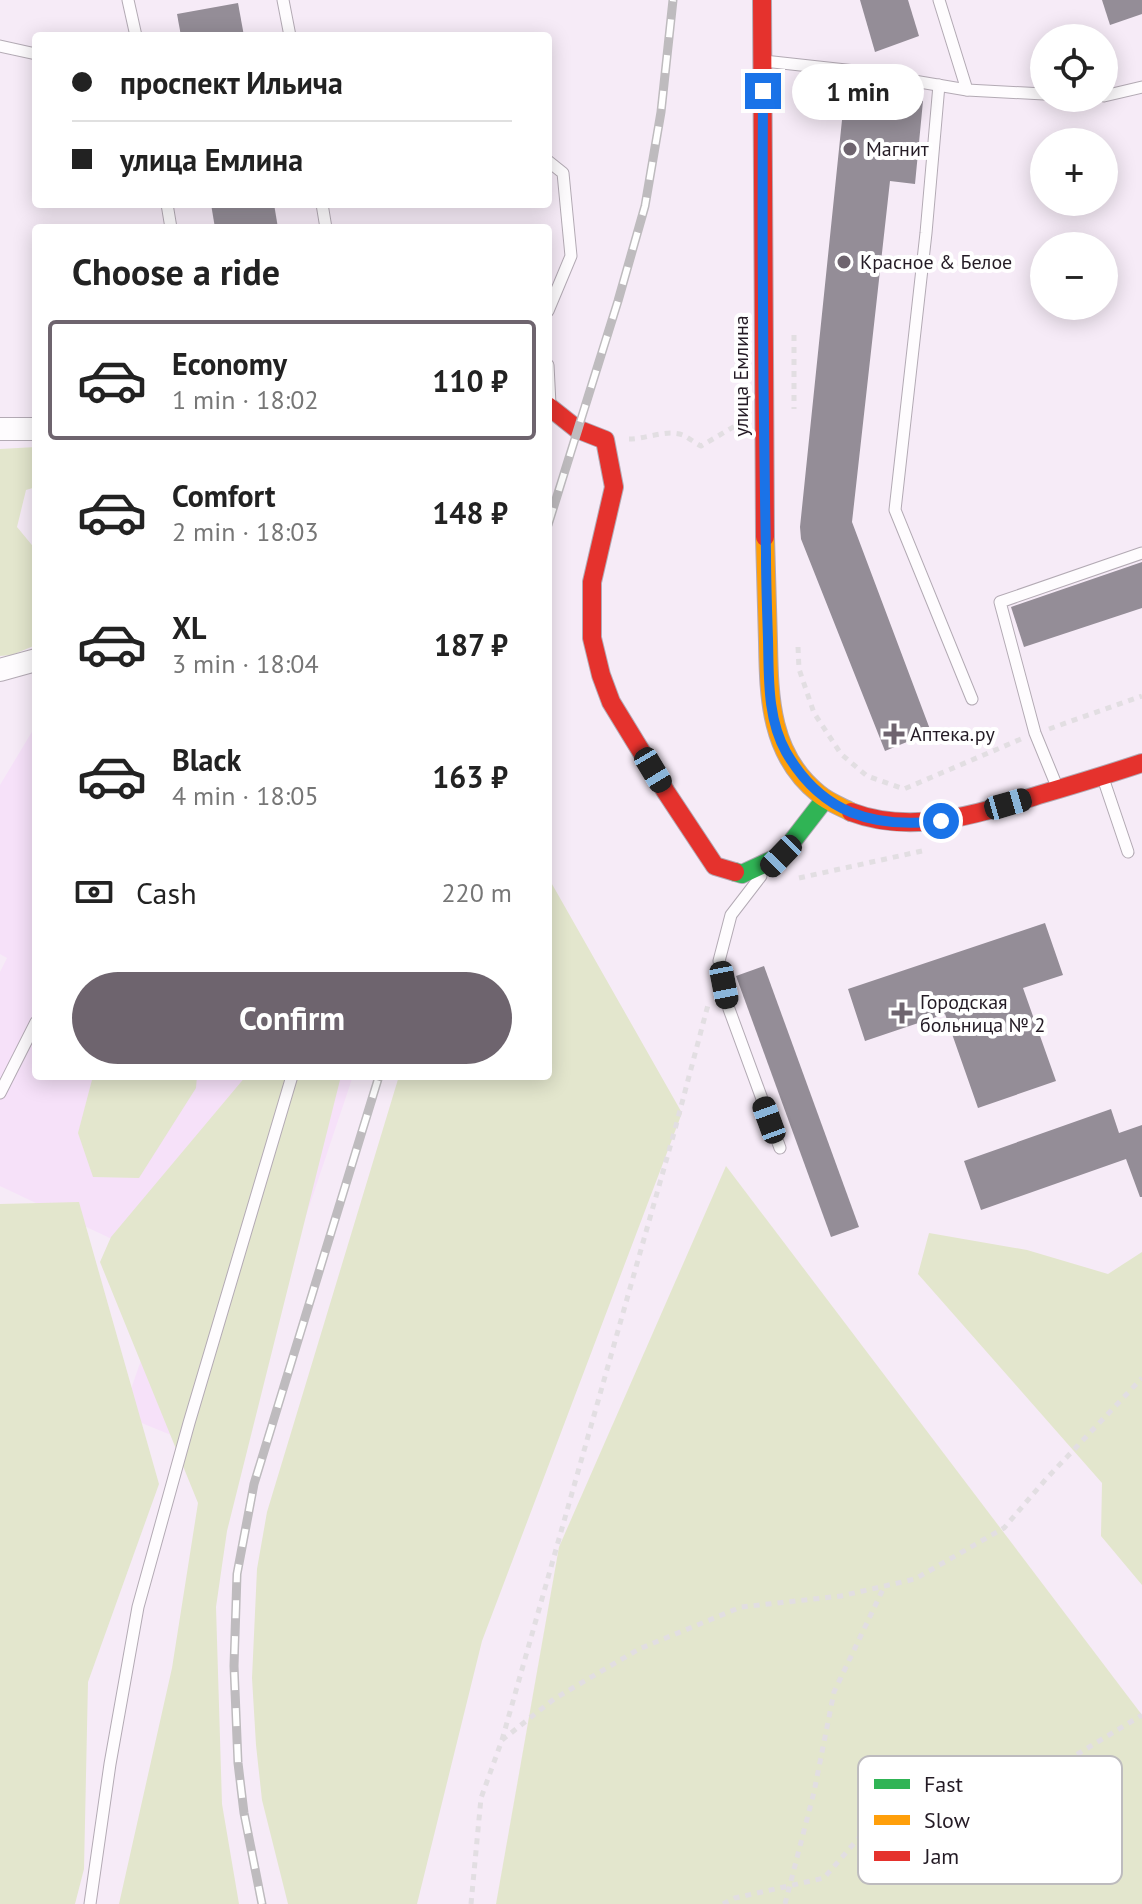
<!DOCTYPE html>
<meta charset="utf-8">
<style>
:root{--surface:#fff;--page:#f2f2f2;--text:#222;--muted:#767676;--line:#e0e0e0;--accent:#6e646e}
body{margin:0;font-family:"PT Sans",sans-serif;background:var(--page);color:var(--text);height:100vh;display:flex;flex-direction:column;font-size:30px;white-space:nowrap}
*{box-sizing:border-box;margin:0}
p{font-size:26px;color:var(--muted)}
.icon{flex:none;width:44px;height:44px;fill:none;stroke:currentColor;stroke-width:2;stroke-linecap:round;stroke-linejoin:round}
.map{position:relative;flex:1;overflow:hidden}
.side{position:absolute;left:32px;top:224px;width:520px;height:856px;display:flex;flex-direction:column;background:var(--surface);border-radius:8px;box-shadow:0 4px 20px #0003}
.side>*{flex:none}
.hud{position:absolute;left:32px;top:32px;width:520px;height:176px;border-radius:8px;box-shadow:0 4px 20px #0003;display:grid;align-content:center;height:176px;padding:0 40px;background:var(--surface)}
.controls{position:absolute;left:1030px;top:24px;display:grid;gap:16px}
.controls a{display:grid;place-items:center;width:88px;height:88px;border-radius:50%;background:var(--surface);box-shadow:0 4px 20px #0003;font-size:40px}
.end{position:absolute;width:36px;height:36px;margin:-18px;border:10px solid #1a73e8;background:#fff;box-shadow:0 0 0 4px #fff}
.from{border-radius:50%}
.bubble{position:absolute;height:56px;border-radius:28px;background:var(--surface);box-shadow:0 4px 20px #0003;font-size:26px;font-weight:600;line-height:56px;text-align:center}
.car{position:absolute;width:24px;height:48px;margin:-24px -12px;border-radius:10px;box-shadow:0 0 6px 2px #0007;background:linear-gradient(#222 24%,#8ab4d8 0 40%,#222 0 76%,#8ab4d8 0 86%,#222 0)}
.hud b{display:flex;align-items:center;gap:28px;height:76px;font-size:30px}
.hud b+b{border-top:2px solid var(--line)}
.hud i{width:20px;height:20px;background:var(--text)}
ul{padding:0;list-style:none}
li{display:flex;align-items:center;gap:24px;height:120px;margin:0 16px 12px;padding:0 24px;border:4px solid transparent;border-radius:8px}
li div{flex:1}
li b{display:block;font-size:30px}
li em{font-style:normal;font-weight:600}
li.current{border-color:var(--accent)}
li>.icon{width:72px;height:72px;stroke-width:1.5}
h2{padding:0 40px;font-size:36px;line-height:96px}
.pay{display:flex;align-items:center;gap:20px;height:88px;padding:0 40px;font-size:30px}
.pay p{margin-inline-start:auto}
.action{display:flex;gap:16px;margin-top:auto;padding:16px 40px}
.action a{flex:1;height:92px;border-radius:48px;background:var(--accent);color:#fff;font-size:32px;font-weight:600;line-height:92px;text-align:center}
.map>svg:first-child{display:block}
.built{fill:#f6e1f9}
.green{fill:#e3e6cd}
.building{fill:#948d97}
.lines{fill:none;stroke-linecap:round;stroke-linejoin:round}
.lane-casing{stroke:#b3aab4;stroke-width:13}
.street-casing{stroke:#b3aab4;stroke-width:24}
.fast-casing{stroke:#b3aab4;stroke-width:20}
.slow-casing{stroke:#b3aab4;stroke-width:20}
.jam-casing{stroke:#b3aab4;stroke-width:20}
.path{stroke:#e2dee2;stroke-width:5;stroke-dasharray:6 6;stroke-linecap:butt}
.lane{stroke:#fefcfe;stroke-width:11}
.street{stroke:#fefcfe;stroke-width:22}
.fast{stroke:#30b455;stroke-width:18}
.slow{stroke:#ff9f0a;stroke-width:18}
.jam{stroke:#e5322d;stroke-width:18}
.rail-casing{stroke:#bebbbe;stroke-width:9}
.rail{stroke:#fff;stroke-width:6;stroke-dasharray:18;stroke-linecap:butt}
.route{stroke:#1a73e8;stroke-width:10}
.poi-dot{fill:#6e646e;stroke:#fff;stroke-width:3}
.labels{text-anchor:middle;stroke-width:8;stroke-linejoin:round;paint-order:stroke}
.poi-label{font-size:20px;fill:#241b25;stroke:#fff;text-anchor:start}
.street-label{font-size:20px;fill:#241b25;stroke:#fff}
.key{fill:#fff;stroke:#bdbbbe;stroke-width:2}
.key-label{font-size:22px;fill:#241b25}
</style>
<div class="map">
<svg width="1142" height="1904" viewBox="0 0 1142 1904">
<rect width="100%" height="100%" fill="#f6ebf7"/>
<path class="built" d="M36,725v351h317l-128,381 -103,-42 51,-147 -173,-82v-214l7,-14 -7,-4v-169z"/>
<g class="green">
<path d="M36,447v40l-10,3 -9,37 19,23v95l-24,10 -12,1v-207z"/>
<path d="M548,877l134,236 -200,528 -65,263h-129l-26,-104 -6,-55 -4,-67 5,-109 10,-57 132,-436h149z"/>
<path d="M93,1076h104l-1,12 -57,90 -46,-1 -15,-44z"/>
<path d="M246,1076h95l-114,455 -11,76 6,197 17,100h-120l53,-236 26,-165 -98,-241 11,-25z"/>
<path d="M726,1166l416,549v189h-646l63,-357z"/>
<path d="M79,1202l80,282 -71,198 -4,187 -9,35h-75v-700z"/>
<path d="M929,1233l98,17 81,24 34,-22v333l-41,-49 1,-53 -184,-209z"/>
</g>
<g class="building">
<path d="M860,0h48l11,36 -44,16z"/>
<path d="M1102,0h40v14l-32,11z"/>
<path d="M238,3l6,33h-63l-4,-22z"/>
<path d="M845,91l78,10 -8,83 -25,-3 -38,341 79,210 -46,19 -84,-212 -1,-12z"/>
<path d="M211,204h63l4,24h-63z"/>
<path d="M1142,562v46l-118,39 -13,-40z"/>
<path d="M1045,923l18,52 -40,13 33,93 -78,27 -33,-94 -80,27 -17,-52z"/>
<path d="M764,966l95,261 -28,10 -95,-261z"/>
<path d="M1111,1109l8,24 23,-8v72h-2l-14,-38 -145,51 -17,-49z"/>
</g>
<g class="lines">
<g class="lane-casing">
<g id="lane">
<path d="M128,0l8,36"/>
<path d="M283,0l7,36"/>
<path d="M939,0l28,90"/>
<path d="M0,46l36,8"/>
<path d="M764,61l91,10 112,19 77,4"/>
<path d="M939,85l-13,148 -31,277 77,189"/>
<path d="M1104,96l38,-9"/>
<path d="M548,161l15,12 8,83 -23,55"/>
<path d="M167,204l4,24"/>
<path d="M322,204l4,24"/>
<path d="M548,365l2,39"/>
<path d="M1103,778l25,74"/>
<path d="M1058,789l-23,-56 -35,-131 142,-49"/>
<path d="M761,876l-30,39 -12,46 10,48 51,139"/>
<path d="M0,1093l36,-71"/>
<path d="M90,1904l20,-140 28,-157 51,-184 103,-347"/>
</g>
</g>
<g class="street-casing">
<g id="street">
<path d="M0,429h36"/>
<path d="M0,670l36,-10"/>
</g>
</g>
<g class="fast-casing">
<path id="fast" d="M735,872l7,2 39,-18 44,-57"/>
</g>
<g class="slow-casing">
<path id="slow" d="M765,537c1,35 2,70 3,105 1,56 2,113 51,152 9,8 21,12 32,18"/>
</g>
<g class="jam-casing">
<g id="jam">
<path d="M762,0l3,537"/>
<path d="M548,406l29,23 28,11 9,47 -22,95v56l9,37 10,27 55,90 49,74 20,6"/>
<path d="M851,812c63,24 130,1 191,-18 34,-10 67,-20 100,-31"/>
</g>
</g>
<g class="path">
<path d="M794,335v74"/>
<path d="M629,439c17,0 38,-10 54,-4 6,3 12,8 18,11l34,-20 1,-3"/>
<path d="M798,647l1,22 15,44 27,41 26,22 37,13 117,-50"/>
<path d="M1049,729l93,-33"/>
<path d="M799,878l123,-27"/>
<path d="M502,1740l172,-607 35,-132"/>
<path d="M471,1904l10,-106 21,-58 52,-41 85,-50 102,-42 100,-11 74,-17 89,-51 42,-49 96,-101"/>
<path d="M723,1904l12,-6 89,-20 39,-45 119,-21 160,-97"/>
<path d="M785,1904l29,-112 20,-100 50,-105"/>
</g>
<use href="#lane" class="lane"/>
<use href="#street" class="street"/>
<use href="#fast" class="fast"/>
<use href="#slow" class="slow"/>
<use href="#jam" class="jam"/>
<g class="rail-casing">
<g id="rail">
<path d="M548,525l70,-224 27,-95 16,-94 12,-112"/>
<path d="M262,1904l-18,-91 -6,-50 -4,-97 3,-92 17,-90 125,-408"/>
</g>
</g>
<use href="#rail" class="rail"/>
</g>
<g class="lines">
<path class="route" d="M763,91c-1,154 0,308 3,463 0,28 1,56 2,85 1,38 -1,79 18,113 35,61 87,77 155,69"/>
</g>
<g class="poi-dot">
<circle cx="850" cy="149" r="8"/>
<circle cx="844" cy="262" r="8"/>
<path d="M890 722h8v8h8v8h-8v8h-8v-8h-8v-8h8z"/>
<path d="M898 1001h8v8h8v8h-8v8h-8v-8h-8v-8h8z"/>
</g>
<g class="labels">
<g class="poi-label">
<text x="866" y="156">Магнит</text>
<text x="860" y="269">Красное &amp; Белое</text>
<text x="910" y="741">Аптека.ру</text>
<text x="920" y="1009">Городская<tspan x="920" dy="23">больница № 2</tspan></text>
</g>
<g class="street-label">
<text transform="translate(741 376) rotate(-90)" y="7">улица Емлина</text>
</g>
</g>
<rect x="858" y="1756" width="264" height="128" rx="12" class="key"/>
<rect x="874" y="1779" width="36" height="10" fill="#30b455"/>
<rect x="874" y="1815" width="36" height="10" fill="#ff9f0a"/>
<rect x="874" y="1851" width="36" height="10" fill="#e5322d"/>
<g class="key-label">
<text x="924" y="1792">Fast</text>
<text x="924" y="1828">Slow</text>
<text x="924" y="1864">Jam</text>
</g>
</svg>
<div class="controls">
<a><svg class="icon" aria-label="locate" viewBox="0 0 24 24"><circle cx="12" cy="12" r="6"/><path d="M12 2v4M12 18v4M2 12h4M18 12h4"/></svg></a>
<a>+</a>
<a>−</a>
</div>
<i class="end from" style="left:941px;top:821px"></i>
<i class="end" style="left:763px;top:91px"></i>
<div class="bubble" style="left:792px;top:64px;width:132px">1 min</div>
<i class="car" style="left:653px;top:770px;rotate:149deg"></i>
<i class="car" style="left:1008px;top:804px;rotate:74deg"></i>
<i class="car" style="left:781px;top:856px;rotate:224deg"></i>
<i class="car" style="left:724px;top:985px;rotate:169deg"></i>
<i class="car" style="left:769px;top:1120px;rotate:340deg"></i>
<div class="hud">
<b><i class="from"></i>проспект Ильича</b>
<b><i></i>улица Емлина</b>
</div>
<section class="side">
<h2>Choose a ride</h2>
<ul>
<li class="current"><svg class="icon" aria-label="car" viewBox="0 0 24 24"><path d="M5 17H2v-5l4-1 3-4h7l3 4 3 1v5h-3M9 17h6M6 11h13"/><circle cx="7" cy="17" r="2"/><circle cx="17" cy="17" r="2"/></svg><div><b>Economy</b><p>1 min · 18:02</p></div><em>110 ₽</em></li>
<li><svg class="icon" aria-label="car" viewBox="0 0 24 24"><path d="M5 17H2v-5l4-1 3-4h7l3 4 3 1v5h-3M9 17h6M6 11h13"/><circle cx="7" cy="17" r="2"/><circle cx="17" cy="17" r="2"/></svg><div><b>Comfort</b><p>2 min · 18:03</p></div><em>148 ₽</em></li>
<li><svg class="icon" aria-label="car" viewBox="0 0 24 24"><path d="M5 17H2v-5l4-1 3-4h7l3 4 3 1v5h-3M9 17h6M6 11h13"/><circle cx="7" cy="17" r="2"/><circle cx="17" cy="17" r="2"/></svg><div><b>XL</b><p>3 min · 18:04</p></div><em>187 ₽</em></li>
<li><svg class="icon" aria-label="car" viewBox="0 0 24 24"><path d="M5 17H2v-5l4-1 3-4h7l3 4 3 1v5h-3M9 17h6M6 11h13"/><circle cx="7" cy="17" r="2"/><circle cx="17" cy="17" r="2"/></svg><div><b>Black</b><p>4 min · 18:05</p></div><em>163 ₽</em></li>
</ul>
<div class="pay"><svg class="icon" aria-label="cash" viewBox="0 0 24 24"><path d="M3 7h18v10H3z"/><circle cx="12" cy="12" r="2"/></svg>Cash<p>220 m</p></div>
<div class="action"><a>Confirm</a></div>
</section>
</div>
